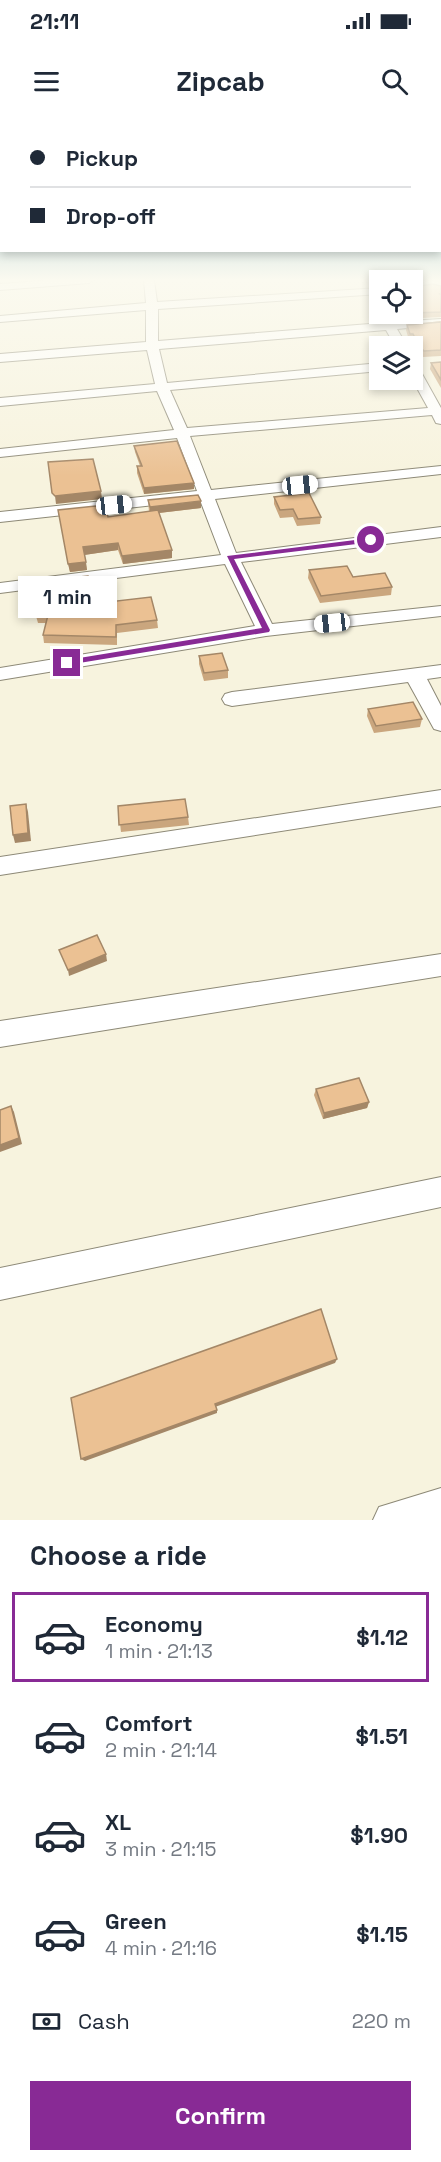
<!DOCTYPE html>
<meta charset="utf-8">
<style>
:root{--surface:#fff;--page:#f2f2f3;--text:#1f2937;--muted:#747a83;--line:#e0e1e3;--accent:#882a95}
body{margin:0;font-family:"Space Grotesk",sans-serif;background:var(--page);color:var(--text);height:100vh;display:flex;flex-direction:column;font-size:22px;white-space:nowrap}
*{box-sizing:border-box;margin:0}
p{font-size:20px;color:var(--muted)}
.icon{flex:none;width:33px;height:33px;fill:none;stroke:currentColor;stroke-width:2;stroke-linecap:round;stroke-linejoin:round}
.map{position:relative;height:1400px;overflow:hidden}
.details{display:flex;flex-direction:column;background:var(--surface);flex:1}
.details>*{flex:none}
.hud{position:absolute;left:0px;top:0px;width:441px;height:132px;box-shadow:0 3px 9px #0003;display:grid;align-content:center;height:132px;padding:0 30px;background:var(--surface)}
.controls{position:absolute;left:369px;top:150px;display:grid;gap:12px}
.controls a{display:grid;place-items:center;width:54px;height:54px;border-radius:0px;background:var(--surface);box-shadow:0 3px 9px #0003;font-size:30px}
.end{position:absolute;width:27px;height:27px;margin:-14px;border:8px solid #882a95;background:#fff;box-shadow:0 0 0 3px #fff}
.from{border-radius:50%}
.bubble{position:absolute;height:42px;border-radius:0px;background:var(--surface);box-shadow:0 3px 9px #0003;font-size:20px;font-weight:800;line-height:42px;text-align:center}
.car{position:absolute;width:18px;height:36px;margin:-18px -9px;border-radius:8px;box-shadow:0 0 4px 2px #0007;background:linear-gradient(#fff 24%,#345 0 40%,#fff 0 76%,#345 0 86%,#fff 0)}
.hud b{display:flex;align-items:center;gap:21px;height:57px;font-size:22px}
.hud b+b{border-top:2px solid var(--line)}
.hud i{width:15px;height:15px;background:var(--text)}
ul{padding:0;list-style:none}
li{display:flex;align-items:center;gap:18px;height:90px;margin:0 12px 9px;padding:0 18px;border:3px solid transparent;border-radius:0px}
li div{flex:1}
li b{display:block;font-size:22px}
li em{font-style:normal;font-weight:800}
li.selected{border-color:var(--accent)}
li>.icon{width:54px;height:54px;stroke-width:1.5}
h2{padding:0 30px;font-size:27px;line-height:72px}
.pay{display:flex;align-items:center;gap:15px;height:66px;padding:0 30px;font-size:22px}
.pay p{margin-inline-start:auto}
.primary-button{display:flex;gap:12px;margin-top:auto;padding:12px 30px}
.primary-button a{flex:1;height:69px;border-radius:0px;background:var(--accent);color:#fff;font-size:24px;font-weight:800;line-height:69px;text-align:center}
.status{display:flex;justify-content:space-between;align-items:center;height:42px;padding:0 30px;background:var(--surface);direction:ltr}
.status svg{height:16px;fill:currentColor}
header{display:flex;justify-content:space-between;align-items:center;height:78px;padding:0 30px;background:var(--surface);font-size:27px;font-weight:800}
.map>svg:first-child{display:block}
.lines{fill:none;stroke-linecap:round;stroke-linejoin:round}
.minor-casing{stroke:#8d8977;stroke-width:2}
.major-casing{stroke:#8d8977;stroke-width:2}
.minor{fill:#fff;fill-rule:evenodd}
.major{fill:#fff;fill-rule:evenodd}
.wall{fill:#caa67e}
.shaded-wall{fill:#a48767}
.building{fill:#ebc193;stroke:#a48767;stroke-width:1.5}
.route{fill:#882a95}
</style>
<div class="status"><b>21:11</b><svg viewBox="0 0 49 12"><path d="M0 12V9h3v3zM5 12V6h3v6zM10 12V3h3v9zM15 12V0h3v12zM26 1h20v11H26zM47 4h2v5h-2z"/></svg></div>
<header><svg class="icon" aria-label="menu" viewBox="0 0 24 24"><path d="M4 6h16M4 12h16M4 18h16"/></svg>Zipcab<svg class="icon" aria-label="search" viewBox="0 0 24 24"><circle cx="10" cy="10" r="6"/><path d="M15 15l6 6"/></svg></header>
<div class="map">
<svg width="441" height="1400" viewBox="0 0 441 1400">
<rect width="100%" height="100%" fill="#f7f3de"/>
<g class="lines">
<g class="minor-casing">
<g id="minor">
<path d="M53,160h41l-5,3 -89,7v-6z"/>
<path d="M144,160h10l3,22 223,-14v6l-222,15v32l224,-18 -5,-9 3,-3v3h8l5,8 48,-3v6l-44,4 10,17h-12l-9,-16 -227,19 8,34 213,-20v8l-210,19 17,38 241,-20 -16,-29v-17l4,1 25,45v16l-5,-1 -4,-8 -242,21 21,54 230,-24v8l-226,25 21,54 205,-26v10l-200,25 31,62 169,-18v10l-175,20 -266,44v-12l255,-42 -30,-62 -225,29v-10l221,-28 -21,-55 -200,22v-10l197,-21 -20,-53 -177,19v-8l174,-19 -17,-39 -157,15v-8l155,-14 -8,-34 -147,12v-8l146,-12v-32l-146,12v-6l146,-13z"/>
<path d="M435,160h6l-2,7 -27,3v-6l20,-2z"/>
<path d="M441,545v12l-14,2 14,27v25l-7,-2 -26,-47 -176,24 -7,-2 -3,-5 3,-5 7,-2z"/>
<path d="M441,670v16l-441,69v-18z"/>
<path d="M441,834v22l-441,71v-26z"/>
<path d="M441,1057v30l-441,93v-32z"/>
<path d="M441,1368v32h-68l6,-13z"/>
</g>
</g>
<g class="major-casing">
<path id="major" d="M408,160l33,2v8l-29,-7v-3z"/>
</g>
<use href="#minor" class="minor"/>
<use href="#major" class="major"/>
</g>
<g class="wall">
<path d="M412,164l1,3 28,-1v31l-39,2 -2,-5h12z"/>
<path d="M441,201v35l-18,1 -5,-5 -6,-12h-3l-3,-10 1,-5z"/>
<path d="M441,242v26l-11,-19 1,-6z"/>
<path d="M134,326l60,43 -50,5 -7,-21v-7h3l-5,-14z"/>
<path d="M274,377l47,20 -1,7 -23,2 -4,-9 -13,1 -6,-14z"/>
<path d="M148,380l53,8 -42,5 13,45 -49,6 -5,-14 -34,5 3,15 -17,2 -12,-62 50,7 41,-5z"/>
<path d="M309,450l44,7 39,10 -1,8 -71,8 -12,-25z"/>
<path d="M90,465l13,8 -1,10 55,17 1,8 -41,5v12l-73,-2 -1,-8 3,-12h-8l-2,-7 26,-20z"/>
<path d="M199,536l29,14v8l-24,3 -5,-17z"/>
<path d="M368,589l54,10 -2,8 -46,6 -7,-17z"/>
<path d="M118,686l70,11 1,8 -68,7z"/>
<path d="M316,969l53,13 -2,6 -44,11 -9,-24z"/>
</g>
<g class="shaded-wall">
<path d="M194,363v6l-50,5v-6z"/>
<path d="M101,371l1,8 -46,5 -1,-8z"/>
<path d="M201,381v7l-51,6v-7z"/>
<path d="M118,423v7l-34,5 -1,-8z"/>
<path d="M172,430v8l-49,6 -1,-8z"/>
<path d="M86,442l1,8 -17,2 -2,-8z"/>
<path d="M102,465l1,8 -2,18 -1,-8z"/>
<path d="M26,684l2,8 3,29 -16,2 -2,-8z"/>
<path d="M106,834l1,7 -38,15 -1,-6z"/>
<path d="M369,982l-2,6 -44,11 1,-6z"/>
<path d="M11,986l3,6 8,32 -22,8v-7z"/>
<path d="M337,1239l-2,4 -120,44v-3z"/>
<path d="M217,1290v3l-132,48 -4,-2z"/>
</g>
<g class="building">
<path d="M412,164l1,3 20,-3 8,2v8h-1l1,1v17l-29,1z"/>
<path d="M441,202v28l-17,1 -5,-5 -6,-12h-3l-3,-9z"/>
<path d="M441,242v18l-10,-17z"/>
<path d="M177,321l17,42 -50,5 -7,-22h5l-8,-20z"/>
<path d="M93,339l8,32 -46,5 -3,-3 -4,-31z"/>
<path d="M309,373l12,24 -23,2 -5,-10 -13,1 -6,-13z"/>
<path d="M198,375l3,6 -51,6 -2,-7z"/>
<path d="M105,385l3,12 50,-7 14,40 -50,6 -4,-13 -35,4 3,15 -18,2 -10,-54z"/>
<path d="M347,446l6,11 32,-4 7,14 -71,9 -12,-26z"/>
<path d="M88,456l2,9h12l-2,18 51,-6 6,23 -41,5v12l-73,-2 5,-20 -12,1v-17l26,-3 2,-10h7l-1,-8z"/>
<path d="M222,533l6,17 -24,3 -5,-17z"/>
<path d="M413,582l9,17 -46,7 -8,-17z"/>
<path d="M185,679l3,18 -69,8 -1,-19z"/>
<path d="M26,684l2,29 -15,2 -3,-29z"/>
<path d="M97,815l9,19 -38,16 -9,-20z"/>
<path d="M359,958l10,24 -45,11 -8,-24z"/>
<path d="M11,986l8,32 -19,7v-35z"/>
<path d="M321,1189l16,50 -122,45 2,6 -136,49 -10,-61z"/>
</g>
<linearGradient id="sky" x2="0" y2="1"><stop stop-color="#87bccb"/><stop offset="0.45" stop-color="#fbfaf0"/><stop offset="1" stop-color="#fbfaf0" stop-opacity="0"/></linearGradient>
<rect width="441" height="356" fill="url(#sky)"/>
<path class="route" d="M371,418l2,4 -139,17 36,71 -1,2 -202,33 -5,-2 5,-3 195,-32 -35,-72z"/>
</svg>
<div class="controls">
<a><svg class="icon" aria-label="locate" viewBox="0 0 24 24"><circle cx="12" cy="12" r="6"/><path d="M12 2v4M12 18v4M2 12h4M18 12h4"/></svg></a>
<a><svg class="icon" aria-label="layers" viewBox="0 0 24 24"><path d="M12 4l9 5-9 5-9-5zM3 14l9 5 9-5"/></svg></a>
</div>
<i class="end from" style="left:371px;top:420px"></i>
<i class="end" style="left:67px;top:543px"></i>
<div class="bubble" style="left:18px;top:456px;width:99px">1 min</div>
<i class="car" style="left:300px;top:365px;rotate:84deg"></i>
<i class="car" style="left:114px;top:385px;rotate:84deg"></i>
<i class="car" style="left:332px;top:503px;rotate:264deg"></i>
<div class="hud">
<b><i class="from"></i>Pickup</b>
<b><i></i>Drop-off</b>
</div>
</div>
<section class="details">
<h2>Choose a ride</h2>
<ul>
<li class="selected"><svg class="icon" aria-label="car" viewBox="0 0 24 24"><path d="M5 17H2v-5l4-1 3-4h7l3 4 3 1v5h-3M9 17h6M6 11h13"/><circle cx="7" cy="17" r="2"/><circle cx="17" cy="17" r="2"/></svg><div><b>Economy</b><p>1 min · 21:13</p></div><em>$1.12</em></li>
<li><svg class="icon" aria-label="car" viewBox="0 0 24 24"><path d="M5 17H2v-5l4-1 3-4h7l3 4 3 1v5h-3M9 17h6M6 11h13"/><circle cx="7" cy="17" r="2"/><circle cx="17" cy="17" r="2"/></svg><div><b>Comfort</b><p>2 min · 21:14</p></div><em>$1.51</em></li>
<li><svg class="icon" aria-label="car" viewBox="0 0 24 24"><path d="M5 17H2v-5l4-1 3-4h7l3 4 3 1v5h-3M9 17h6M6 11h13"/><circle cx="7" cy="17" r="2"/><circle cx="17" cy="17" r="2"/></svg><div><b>XL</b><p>3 min · 21:15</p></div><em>$1.90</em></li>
<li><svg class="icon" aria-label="car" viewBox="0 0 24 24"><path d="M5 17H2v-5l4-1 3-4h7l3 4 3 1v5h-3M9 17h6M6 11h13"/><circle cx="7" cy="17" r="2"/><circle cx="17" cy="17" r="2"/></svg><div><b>Green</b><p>4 min · 21:16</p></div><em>$1.15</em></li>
</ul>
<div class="pay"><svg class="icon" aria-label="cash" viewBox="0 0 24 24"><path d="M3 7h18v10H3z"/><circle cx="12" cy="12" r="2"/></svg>Cash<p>220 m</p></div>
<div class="primary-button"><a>Confirm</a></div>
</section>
